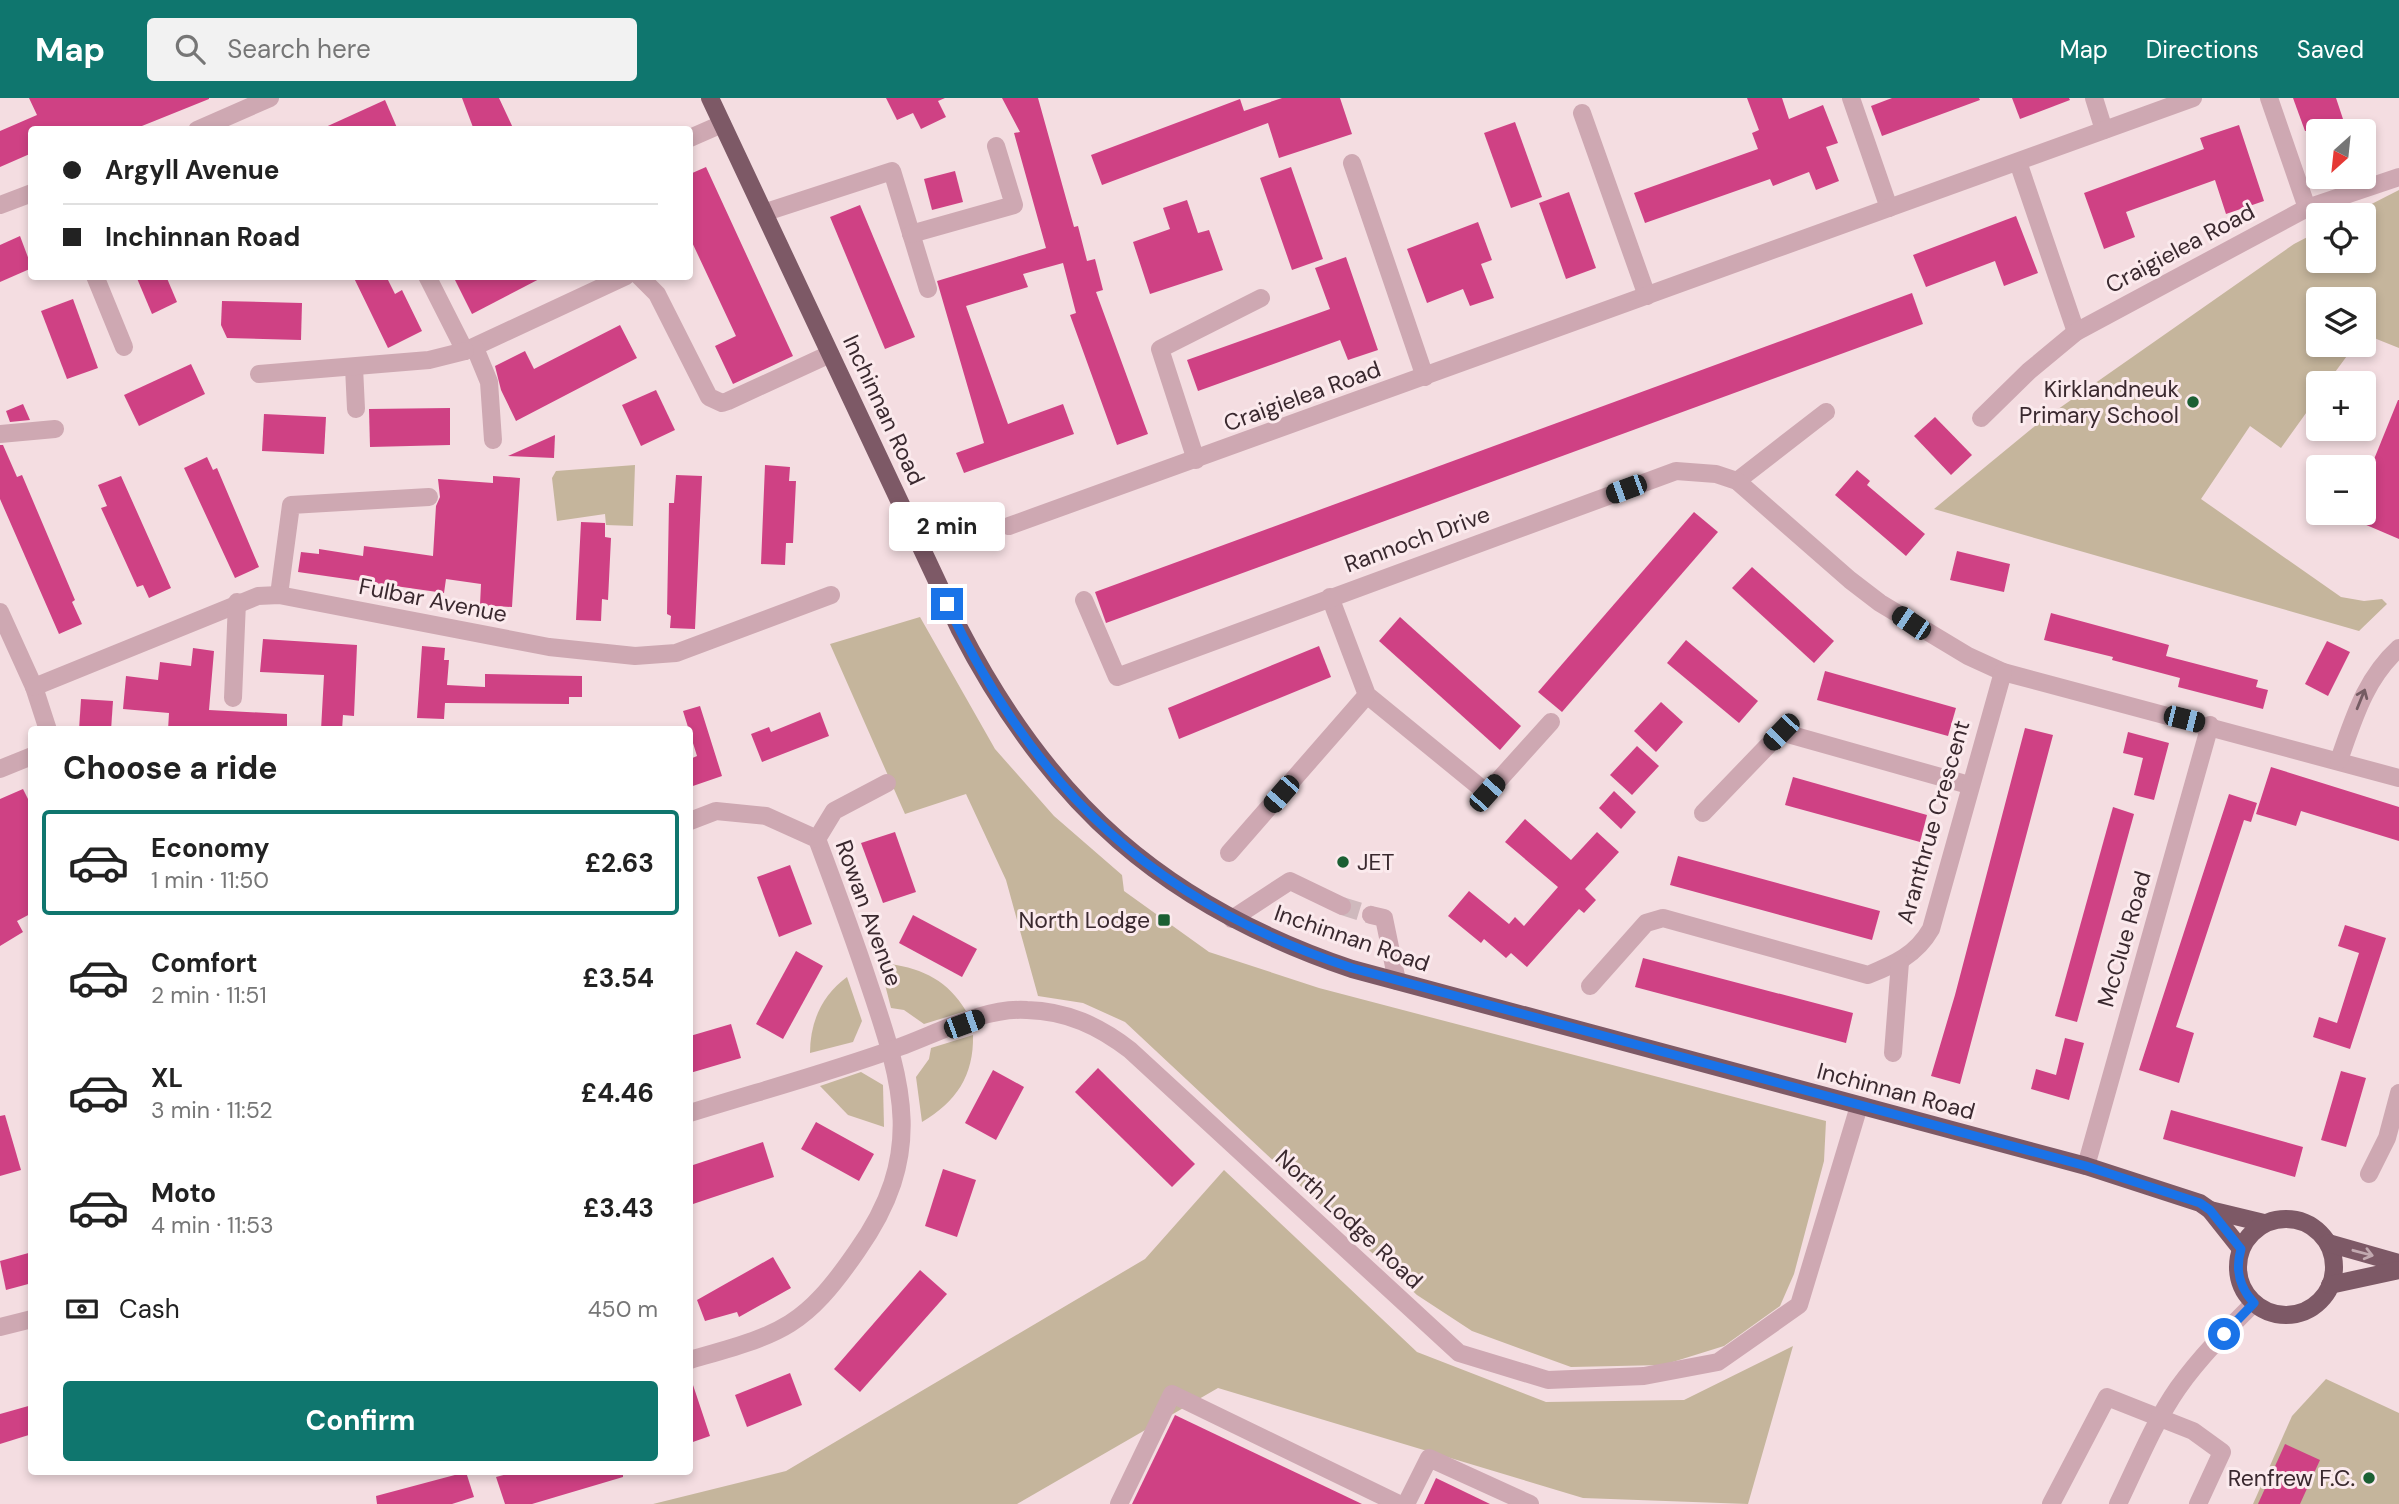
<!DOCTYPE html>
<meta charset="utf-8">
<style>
:root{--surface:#fff;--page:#f2f2f2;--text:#222;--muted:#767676;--line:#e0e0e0;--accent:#0f766e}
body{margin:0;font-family:"DM Sans",sans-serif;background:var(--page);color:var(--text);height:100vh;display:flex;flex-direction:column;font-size:26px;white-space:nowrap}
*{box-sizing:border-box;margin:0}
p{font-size:23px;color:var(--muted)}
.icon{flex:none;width:38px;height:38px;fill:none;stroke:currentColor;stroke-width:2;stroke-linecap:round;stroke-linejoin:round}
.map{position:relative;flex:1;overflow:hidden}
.details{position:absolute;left:28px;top:628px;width:665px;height:749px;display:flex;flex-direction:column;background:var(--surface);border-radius:7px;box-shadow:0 4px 10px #0003}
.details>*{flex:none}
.top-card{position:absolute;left:28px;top:28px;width:665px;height:154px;border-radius:7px;box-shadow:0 4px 10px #0003;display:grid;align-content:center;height:154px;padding:0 35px;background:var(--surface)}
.needle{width:46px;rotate:207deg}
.buttons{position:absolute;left:2306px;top:21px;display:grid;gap:14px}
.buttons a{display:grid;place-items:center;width:70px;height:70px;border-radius:7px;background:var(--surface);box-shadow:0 4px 10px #0003;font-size:35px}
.end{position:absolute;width:32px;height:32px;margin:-16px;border:9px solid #1a73e8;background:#fff;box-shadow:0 0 0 4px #fff}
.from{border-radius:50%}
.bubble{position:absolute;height:49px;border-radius:7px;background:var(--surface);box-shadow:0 4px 10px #0003;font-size:23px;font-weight:700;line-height:49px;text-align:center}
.car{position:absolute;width:21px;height:42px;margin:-21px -10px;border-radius:9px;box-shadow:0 0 5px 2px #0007;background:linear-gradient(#222 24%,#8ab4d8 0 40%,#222 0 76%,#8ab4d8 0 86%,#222 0)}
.top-card b{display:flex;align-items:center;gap:24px;height:66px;font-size:26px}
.top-card b+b{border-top:2px solid var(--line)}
.top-card i{width:18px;height:18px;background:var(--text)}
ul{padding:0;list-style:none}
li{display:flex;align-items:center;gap:21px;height:105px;margin:0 14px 10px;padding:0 21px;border:4px solid transparent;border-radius:7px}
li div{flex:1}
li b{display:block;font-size:26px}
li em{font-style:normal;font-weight:700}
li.current{border-color:var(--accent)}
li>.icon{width:63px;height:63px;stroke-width:1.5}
h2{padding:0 35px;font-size:32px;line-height:84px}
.pay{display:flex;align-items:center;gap:18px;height:77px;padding:0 35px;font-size:26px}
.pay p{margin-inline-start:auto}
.button{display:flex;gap:14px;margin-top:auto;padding:14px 35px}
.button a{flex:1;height:80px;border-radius:7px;background:var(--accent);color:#fff;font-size:28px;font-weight:700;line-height:80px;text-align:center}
header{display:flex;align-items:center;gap:42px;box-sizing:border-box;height:98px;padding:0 35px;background:var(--accent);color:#fff}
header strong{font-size:33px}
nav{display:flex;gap:38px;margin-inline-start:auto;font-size:24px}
.search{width:490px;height:63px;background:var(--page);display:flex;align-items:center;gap:18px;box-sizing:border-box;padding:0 24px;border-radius:7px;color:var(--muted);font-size:26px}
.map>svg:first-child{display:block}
.green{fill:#c5b59c}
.building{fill:#cf4184}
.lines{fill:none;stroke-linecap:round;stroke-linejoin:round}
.minor-tunnel{stroke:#cfb9bd;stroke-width:18;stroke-dasharray:18 9;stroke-linecap:butt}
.minor{stroke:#cea8b2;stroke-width:18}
.major{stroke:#7d5966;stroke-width:18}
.oneway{stroke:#755c63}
.oneway2{stroke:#c2a9b0}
.route{stroke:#1a73e8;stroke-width:9}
.poi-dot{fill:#1b5f33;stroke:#fbeaed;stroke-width:2.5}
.labels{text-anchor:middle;stroke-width:6;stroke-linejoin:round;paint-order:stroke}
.street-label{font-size:23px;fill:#3a292f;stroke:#fbeaed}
.poi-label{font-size:23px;fill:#3a292f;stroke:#fbeaed;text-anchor:end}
</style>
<header>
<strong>Map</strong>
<div class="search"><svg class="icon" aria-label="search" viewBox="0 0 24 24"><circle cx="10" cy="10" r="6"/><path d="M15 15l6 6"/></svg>Search here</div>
<nav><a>Map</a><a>Directions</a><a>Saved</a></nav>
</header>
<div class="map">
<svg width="2399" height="1406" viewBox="0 0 2399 1406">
<rect width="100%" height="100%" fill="#f4dde1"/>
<g class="green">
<path d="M2399,92v158l-35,-14v-35h-45v46h36l-28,38h-8v12l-38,53 -31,-22 -49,73 140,98 23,4 18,-2 5,5 -28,27 -425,-122 107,-88 253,-177 25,-13v30h45v-46h-14z"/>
<path d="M635,367l-2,61 -27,-1 -1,-11 -48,7 -5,-43 4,-7z"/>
<path d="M920,519l75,132 59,67 68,59 2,16 85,61 110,36 507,133 -2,40 -30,113 -14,32 -56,40 -61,19 -92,2 -99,-36 -55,-36 -292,-273 -42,-19 -45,-7 -32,-116 -40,-86 -61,20 -75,-170z"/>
<path d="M890,866c34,5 58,17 76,47l-42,13 -20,-14 -13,-2 -11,-43z"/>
<path d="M847,879l15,44 -9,21 -43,11c0,-31 12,-58 37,-76z"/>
<path d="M973,937c1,41 -17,67 -51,87l-6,-45 13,-18 2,-11z"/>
<path d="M861,974l22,13 1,42 -36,-12 -28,-29z"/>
<path d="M1224,1072l193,182 129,50 138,-2 109,-54 -45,158 -165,-6 -365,-110 -201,116h-364l133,-33 359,-212z"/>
<path d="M2326,1281l73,34v91h-146l39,-88z"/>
</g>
<g class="building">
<path d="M29,0h180v1l-77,31h-100v23l-32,14v-36l37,-16z"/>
<path d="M462,0h37l15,32h-40z"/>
<path d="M886,0h59l-7,3 8,16 -25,12 -8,-16 -16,7z"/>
<path d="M1002,0h36l36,129 4,-1 9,35 8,-2 8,31 -7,2 52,142 -31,11 -47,-130 6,-2 -13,-50 -40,11 5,13 -62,19 42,118 55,-20 11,30 -110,39 -8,-20 28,-10 -47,-162 109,-33 -32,-115 6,-1z"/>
<path d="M1282,0h58l12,36 -73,24 -11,-35 -166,62 -11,-30 149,-56 4,12z"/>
<path d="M1747,0h35l7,21 34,-14 15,38 -12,4 13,34 -23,9 -7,-18 -36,14 -3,-7 -125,44 -11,-30 124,-44 -6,-16 7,-3z"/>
<path d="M1892,0h87l1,2 -98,36 -11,-30z"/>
<path d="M2012,0h57l1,2 -50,19z"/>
<path d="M2293,0h43l11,33h-42z"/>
<path d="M385,2l13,30h-79z"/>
<path d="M1515,24l27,75 -31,11 -27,-75z"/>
<path d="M2239,27l25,76 -38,13 -11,-34 -89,32 9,25 -31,12 -20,-56 120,-44 -4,-11z"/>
<path d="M706,69l87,189 -60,28 -18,-38 21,-10 -46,-98v-64z"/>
<path d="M1291,69l32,92 -31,11 -32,-92z"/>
<path d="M955,73l8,31 -31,8 -8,-31z"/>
<path d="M1569,94l27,76 -30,11 -27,-76z"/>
<path d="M1187,102l11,33 11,-3 14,40 -73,24 -17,-52 37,-13 -7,-21z"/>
<path d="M860,107l55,132 -30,12 -55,-132z"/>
<path d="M2016,118l22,57 -34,13 -9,-25 -69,26 -13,-32z"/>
<path d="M1478,124l14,38 -11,4 13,34 -24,8 -7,-17 -36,14 -20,-54z"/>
<path d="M20,138l12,32 -32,14v-37z"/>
<path d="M1346,159l32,93 -30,10 -8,-20 -142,51 -11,-31 143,-51 -15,-41z"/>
<path d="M136,178h30l11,26 -25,12z"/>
<path d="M353,178h33l9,18 7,-4 20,41 -34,17z"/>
<path d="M453,178h92l-73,38z"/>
<path d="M1912,195l11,31 -817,299 -11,-31z"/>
<path d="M73,201l25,69 -31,11 -26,-68z"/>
<path d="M222,203l80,2 -1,37 -74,-2 -6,-13z"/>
<path d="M620,227l17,33 -121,63 -15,-31 -6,-24 30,-15 9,18z"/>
<path d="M191,266l14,30 -66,32 -15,-31z"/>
<path d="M656,292l19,40 -34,16 -19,-41z"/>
<path d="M2398,302h1v139l-35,-15v-40z"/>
<path d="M23,306l7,16 -20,2 -4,-11z"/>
<path d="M450,310v37l-80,2 -1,-38z"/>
<path d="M264,316l62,3 -2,37 -62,-3z"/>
<path d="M1935,319l37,38 -21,20 -37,-39z"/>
<path d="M555,337l-1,23 -46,-2z"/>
<path d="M0,347h3l14,32 5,-2 53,125 -3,2 10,22 -23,10 -59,-135z"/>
<path d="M207,359l6,13 4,-2 42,99 -24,11 -51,-110z"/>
<path d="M765,367l25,2 -1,14h7l-3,62h-7l-1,22 -24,-1z"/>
<path d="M1857,372l13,11 -3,4 58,49 -19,22 -71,-61z"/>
<path d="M676,377l26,1 -7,153 -25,-1 1,-12 -4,-2 2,-111h5z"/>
<path d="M121,378l50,112 -22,10 -6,-13 -6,2 -36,-79 6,-2 -9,-21z"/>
<path d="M493,378l27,2 -8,129 -32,-2 1,-21 -35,-5 -2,14 -146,-21 3,-20 18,2v-5l44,7 1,-10 69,10 3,-50 4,-9 -2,-18 55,4z"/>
<path d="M1694,414l24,20 -156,180 -24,-20z"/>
<path d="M581,424l24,1v14l6,1 -3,62 -6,-1 -1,22 -25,-1z"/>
<path d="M1957,453l53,13 -6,28 -54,-12z"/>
<path d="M1752,469l82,74 -20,22 -82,-75z"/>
<path d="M2051,515l118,32 -3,11 92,24 -2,7 12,3 -5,19 -85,-22 2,-9 -68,-18 1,-3 -69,-17z"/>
<path d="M1400,519l121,109 -21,24 -121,-109z"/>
<path d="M263,541l94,6 -3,71 -11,-1 -1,15h-21l3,-55 -64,-3z"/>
<path d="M1686,542l72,61 -19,22 -72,-60z"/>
<path d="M2327,543l23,11 -22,44 -23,-12z"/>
<path d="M422,548l23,2 -1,12h5l-2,25 38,2v-13l97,2v21h-13v7l-124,-1 -1,16 -27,-1z"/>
<path d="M1319,548l12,31 -152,62 -11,-31z"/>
<path d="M193,550l21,3 -5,59 78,4v16h-119l1,-17 -46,-4 3,-33 32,4 2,-18 31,4z"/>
<path d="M1825,573l131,37 -8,28 -131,-36z"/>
<path d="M81,601l32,2 -2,29h-32z"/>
<path d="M1661,604l22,20 -27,30 -22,-21z"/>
<path d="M700,608l22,70 -32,11v-28l7,-3 -14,-45z"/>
<path d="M820,614l9,24 -67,26 -11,-28 18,-7 2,5z"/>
<path d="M2025,630l28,7 -93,349 -29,-8 24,-81z"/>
<path d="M2128,634l41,11 -15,57 -20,-5 9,-37 -20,-5z"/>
<path d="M1637,648l22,20 -27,29 -22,-20z"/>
<path d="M2271,669l128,40v34l-98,-30 -5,15 -40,-12z"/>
<path d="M1793,679l134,38 -7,27 -135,-37z"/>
<path d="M23,691l9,18v106l-15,8 6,11 -23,14v-147z"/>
<path d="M1614,693l22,21 -15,17 -22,-21z"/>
<path d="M2229,696l28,9 -6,19 -7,-2 -68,207 18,6 -15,50 -40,-13z"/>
<path d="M2113,709l21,7 -57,208 -22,-6z"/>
<path d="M1525,721l46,41 26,-28 22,20 -34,37 11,11 -12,13 -5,-4 -52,58 -16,-14 -5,5 -22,-19 -3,4 -33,-27 21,-25 40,33 6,-7 9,9 34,-39 -53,-45z"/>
<path d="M895,734l21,60 -33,11 -22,-60z"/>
<path d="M1678,758l202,55 -8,29 -202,-55z"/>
<path d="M790,767l22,59 -33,13 -22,-60z"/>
<path d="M913,817l64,34 -15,28 -63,-34z"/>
<path d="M2345,827l41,13 -36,111 -37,-12 6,-20 18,6 22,-70 -21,-7z"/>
<path d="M796,853l27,15 -40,73 -27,-15z"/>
<path d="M1643,860l210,55 -7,30 -211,-56z"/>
<path d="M731,926l10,34 -51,15v-37z"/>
<path d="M2065,940l19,5 -15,57 -38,-11 5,-20 20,6z"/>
<path d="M1098,970l97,96 -23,23 -97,-95z"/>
<path d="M993,972l31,17 -28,53 -31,-17z"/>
<path d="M2341,973l25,7 -20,69 -25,-7z"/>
<path d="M2171,1012l132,37 -8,30 -132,-38z"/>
<path d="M5,1017l16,55 -21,6v-60z"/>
<path d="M816,1024l58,32 -15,27 -58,-32z"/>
<path d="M763,1044l11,35 -84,28v-39z"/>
<path d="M943,1071l33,11 -19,57 -32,-11z"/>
<path d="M32,1154v31l-26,7 -6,-29z"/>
<path d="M773,1159l18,31 -52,29 -2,-5 -32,9 -8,-21z"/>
<path d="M920,1172l27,24 -87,98 -26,-23z"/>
<path d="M790,1275l12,32 -55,22 -12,-32z"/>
<path d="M690,1287h3l17,51 -20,7z"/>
<path d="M32,1307v29l-32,10v-30z"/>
<path d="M1175,1317l187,89h-230z"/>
<path d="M2285,1346l35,16 -20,44h-42z"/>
<path d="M466,1374l8,25 -22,7h-75l-1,-8z"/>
<path d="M515,1374h108v5l-91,27h-27l-9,-27z"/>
<path d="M1436,1380l54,26h-66z"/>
</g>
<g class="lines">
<path class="minor-tunnel" d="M1342,808l29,9"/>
<g class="minor">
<path d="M1851,0l38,110"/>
<path d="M2094,0l10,32"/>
<path d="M2269,0l38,110"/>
<path d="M1582,15l65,183"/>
<path d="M197,32l73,-32"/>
<path d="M690,40l32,-14"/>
<path d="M2018,64l58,170"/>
<path d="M1352,65l73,214"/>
<path d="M0,107l32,-12"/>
<path d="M766,114l126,-41 36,118"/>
<path d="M911,136l103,-29 -18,-59"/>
<path d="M95,178l29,71"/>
<path d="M427,178l38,75 161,-75"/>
<path d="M639,178l18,18 52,103 13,6 6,-2 102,-47"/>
<path d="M475,250l14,34 4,58"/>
<path d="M354,269l2,42"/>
<path d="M259,276l170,-14 36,-9"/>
<path d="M1981,320l48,-47 47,-39 231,-124 92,-31"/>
<path d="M0,336l55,-5"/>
<path d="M1196,362l-36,-111 101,-51"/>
<path d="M1737,383l89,-69"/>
<path d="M1009,428l1184,-428"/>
<path d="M279,497l12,-90 138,-8"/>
<path d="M1330,499l37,98 120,98 64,-71"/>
<path d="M1084,502l33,77 559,-206 40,3 21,7 113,99 30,23 88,53 35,16 396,106"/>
<path d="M0,514l34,75 14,43"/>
<path d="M34,589l224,-91 21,-1 270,52 86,9 41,-3 155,-58"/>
<path d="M233,600l4,-96"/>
<path d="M2339,662c15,-42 26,-81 60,-112"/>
<path d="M0,671l32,-13"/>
<path d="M1703,715l78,-81 188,53"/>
<path d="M690,723l26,-10 50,5 51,23c18,48 36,96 52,145 35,103 56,171 -12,267 -55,80 -78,83 -167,109"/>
<path d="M817,741l17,-28 53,-28"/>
<path d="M1229,755l138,-158"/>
<path d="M1371,817l13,3 13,63"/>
<path d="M1232,821l58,-38 52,25"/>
<path d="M1590,888l56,-63 17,-5 205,57c27,-11 48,-20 63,-46l72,-257"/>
<path d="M1893,955l7,-91"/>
<path d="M690,1015c67,-21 137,-40 204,-64 41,-14 89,-42 133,-39 40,1 72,16 103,40l329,303 89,27 96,-4 74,-14 81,-57 60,-199"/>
<path d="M2086,1068l124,-441"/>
<path d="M2369,1076l18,-36 12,-45"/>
<path d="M0,1229l32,-8"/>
<path d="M1119,1406l53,-110 227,110"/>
<path d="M1406,1406l23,-46 101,46"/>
<path d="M2051,1406l56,-107 86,34 29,21 -24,52"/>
<path d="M2118,1406c19,-39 35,-80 60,-116 22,-31 49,-58 76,-85"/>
</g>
<g class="major">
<path d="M710,0l249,530c91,176 204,277 393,341l734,197 114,37 10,7 31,39"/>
<path d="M2210,1112l54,13"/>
<circle cx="2286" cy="1169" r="48"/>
<path d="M2328,1145l71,20"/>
<path d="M2330,1187l69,-15"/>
</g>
</g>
<defs><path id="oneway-shaft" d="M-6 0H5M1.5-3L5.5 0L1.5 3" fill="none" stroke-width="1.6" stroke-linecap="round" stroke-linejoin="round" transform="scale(1.75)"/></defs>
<use class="oneway" href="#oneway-shaft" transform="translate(2361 601) rotate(-68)"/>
<use class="oneway2" href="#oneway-shaft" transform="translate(2363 1155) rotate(15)"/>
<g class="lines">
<path class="route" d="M947,506c88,187 208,299 405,364l734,198 114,37 10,7 31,39c-6,21 -2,38 13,54l-30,31"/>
</g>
<g class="poi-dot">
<circle cx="2193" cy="304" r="7"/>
<circle cx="1343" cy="764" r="7"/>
<rect x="1157" y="815" width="14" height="14" rx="3.5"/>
<circle cx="2369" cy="1380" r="7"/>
</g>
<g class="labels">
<g class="street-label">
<text transform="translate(2180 150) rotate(-28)" y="8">Craigielea Road</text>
<text transform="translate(1302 298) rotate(-20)" y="8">Craigielea Road</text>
<text transform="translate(884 312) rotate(65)" y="8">Inchinnan Road</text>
<text transform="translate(1417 441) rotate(-20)" y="8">Rannoch Drive</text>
<text transform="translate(433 502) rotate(11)" y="8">Fulbar Avenue</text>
<text transform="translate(1933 724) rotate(-74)" y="8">Aranthrue Crescent</text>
<text transform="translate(869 815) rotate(70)" y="8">Rowan Avenue</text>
<text transform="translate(1352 840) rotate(19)" y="8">Inchinnan Road</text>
<text transform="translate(2124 841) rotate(-74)" y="8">McClue Road</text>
<text transform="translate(1896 993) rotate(15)" y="8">Inchinnan Road</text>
<text transform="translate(1349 1121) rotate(43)" y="8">North Lodge Road</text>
</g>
<g class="poi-label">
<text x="2179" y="299">Kirklandneuk<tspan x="2179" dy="26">Primary School</tspan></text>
<text x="1357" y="772" text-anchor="start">JET</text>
<text x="1150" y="830">North Lodge</text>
<text x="2355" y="1388">Renfrew F.C.</text>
</g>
</g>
</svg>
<div class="buttons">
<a><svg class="needle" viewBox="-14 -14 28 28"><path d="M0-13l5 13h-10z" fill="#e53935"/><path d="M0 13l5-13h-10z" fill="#767676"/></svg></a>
<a><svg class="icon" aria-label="locate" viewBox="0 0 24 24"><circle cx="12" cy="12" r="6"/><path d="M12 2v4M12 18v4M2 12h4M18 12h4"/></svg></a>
<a><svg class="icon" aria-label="layers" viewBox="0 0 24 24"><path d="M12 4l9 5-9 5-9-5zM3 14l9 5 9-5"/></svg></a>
<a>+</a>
<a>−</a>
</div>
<i class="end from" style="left:2224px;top:1236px"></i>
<i class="end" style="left:947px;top:506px"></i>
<div class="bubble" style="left:889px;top:404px;width:116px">2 min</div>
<i class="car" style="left:1626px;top:391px;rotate:250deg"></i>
<i class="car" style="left:1911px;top:525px;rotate:304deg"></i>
<i class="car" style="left:2184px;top:621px;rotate:104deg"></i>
<i class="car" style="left:1781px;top:634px;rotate:224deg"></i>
<i class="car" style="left:1487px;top:695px;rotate:42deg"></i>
<i class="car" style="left:1281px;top:696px;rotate:221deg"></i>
<i class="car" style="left:964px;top:926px;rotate:70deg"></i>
<div class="top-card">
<b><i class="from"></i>Argyll Avenue</b>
<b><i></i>Inchinnan Road</b>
</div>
<section class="details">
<h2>Choose a ride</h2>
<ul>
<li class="current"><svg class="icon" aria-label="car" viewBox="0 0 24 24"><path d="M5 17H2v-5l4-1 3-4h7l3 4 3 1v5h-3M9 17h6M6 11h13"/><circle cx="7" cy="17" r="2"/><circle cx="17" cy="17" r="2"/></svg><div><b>Economy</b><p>1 min · 11:50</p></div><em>£2.63</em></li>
<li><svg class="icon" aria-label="car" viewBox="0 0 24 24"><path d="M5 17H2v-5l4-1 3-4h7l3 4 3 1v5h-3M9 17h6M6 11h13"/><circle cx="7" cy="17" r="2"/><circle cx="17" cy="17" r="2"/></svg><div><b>Comfort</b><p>2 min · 11:51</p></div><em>£3.54</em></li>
<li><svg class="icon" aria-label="car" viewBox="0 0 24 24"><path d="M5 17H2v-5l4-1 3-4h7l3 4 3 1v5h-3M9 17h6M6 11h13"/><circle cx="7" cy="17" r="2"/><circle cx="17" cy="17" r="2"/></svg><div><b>XL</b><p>3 min · 11:52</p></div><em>£4.46</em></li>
<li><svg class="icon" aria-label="car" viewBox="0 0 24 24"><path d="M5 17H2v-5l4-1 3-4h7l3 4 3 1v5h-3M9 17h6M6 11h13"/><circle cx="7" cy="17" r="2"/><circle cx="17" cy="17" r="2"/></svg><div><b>Moto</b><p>4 min · 11:53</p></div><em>£3.43</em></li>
</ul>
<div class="pay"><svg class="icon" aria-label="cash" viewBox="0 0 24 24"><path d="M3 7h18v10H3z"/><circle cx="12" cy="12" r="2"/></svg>Cash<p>450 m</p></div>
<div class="button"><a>Confirm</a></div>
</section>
</div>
